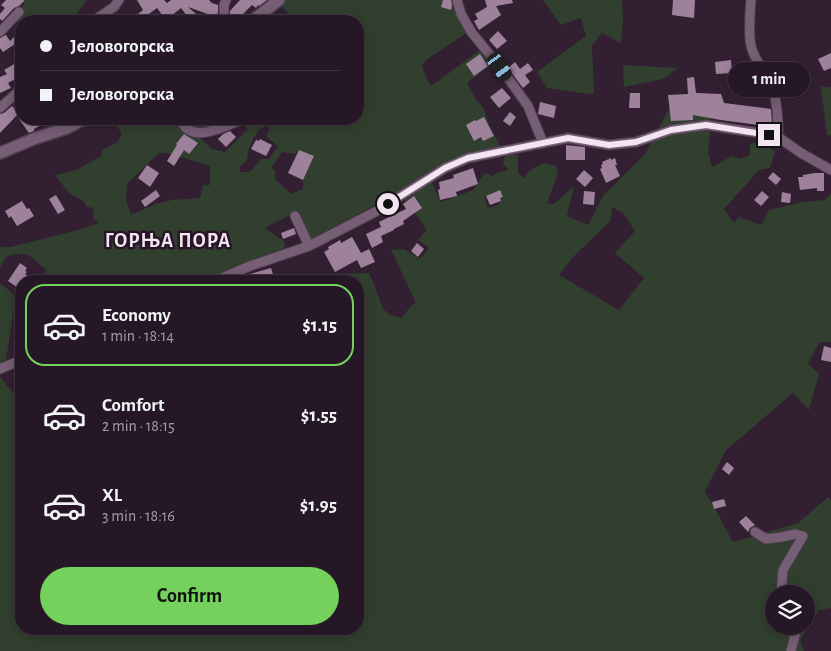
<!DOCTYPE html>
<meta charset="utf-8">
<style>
:root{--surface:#261726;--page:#322432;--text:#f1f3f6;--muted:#a49fa7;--line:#423643;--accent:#74d25c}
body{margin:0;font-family:"Alegreya Sans",sans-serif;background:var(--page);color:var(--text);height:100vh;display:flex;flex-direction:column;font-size:19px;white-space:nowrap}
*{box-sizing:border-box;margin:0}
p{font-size:16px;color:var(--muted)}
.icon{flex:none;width:28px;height:28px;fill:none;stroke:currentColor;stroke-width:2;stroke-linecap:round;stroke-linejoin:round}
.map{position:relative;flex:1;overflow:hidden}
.drawer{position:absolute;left:15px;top:275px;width:349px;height:360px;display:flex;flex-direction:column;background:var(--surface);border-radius:20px;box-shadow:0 2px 12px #0003,0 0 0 1px var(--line)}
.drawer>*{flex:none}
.top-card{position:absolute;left:15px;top:15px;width:349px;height:110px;border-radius:20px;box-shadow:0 2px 12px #0003,0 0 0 1px var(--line);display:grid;align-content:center;height:110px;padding:0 25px;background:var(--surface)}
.buttons{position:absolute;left:765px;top:585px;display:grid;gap:10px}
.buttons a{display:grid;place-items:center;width:50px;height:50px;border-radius:50%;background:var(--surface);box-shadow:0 2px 12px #0003,0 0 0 1px var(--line);font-size:25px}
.end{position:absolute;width:22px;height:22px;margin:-11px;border:6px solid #f2e4f1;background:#111;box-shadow:0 0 0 2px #111}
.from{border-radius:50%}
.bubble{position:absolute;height:35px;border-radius:18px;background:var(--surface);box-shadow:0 2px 12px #0003,0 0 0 1px var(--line);font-size:16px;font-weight:600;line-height:35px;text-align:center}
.car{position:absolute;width:15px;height:30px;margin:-15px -8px;border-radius:6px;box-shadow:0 0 4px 1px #0007;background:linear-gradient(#222 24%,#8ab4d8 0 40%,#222 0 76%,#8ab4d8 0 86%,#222 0)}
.top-card b{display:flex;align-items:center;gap:18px;height:48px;font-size:19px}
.top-card b+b{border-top:1px solid var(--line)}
.top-card i{width:12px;height:12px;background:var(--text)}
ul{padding:9px 0 0;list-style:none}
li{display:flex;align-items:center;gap:15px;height:82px;margin:0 10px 8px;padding:0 15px;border:2px solid transparent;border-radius:20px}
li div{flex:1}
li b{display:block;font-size:19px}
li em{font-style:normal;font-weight:600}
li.active{border-color:var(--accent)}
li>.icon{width:45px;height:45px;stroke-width:1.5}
.primary-button{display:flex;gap:10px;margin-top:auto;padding:10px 25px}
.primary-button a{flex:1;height:58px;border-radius:30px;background:var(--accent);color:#111;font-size:20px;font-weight:600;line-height:58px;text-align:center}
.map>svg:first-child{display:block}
.green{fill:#313f2e;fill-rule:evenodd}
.building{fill:#9e829c}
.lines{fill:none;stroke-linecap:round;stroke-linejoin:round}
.minor-casing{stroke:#4e3d4e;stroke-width:11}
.tertiary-casing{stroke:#4e3d4e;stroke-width:14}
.minor{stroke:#765e75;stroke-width:9}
.tertiary{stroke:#765e75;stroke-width:11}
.route{stroke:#f2e4f1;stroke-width:6}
.labels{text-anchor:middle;stroke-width:5;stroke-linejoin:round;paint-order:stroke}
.district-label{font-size:20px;font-weight:bold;letter-spacing:1px;fill:#f2e4f1;stroke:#291528}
</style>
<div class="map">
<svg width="831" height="651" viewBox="0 0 831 651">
<rect width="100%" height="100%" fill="#331f32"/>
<g class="green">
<path d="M25,0h62l-10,13 1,8h-57v3l-3,-2z"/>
<path d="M286,0h169l13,32 -41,27 -5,6 2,8 7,13 51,-37 11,14 -26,20 8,15 9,11 5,16 16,30 6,-3 7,4v17l6,5 5,-7 14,-8 13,3 2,7 -11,30 7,1 20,-18 -7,30 21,9 15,-29 42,-42 24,-45 16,4 24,-1 1,22 -2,18 4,15 20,-11 9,3 9,-4v-11l7,-2 18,9 -5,17 -11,2 -35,39 10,14 5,-6 22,8 8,-15 34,-8 22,-2 6,-7v149h-11l-12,21 11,11 -10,36 -16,-17 -67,57 -21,41 28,51 65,-19 30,-26 3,4v107l-12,2 -19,30 4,11h-804v-274l5,6 9,11 7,-2v237h337v-348h-19l-5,-7 35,-1 4,9 10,27 7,6 11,3 11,-13 4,-2 -25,-53 13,-1 16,10 9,-11 -11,-8 9,-10 -24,-33 27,-17 11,22 32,-12 12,-17 7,3 7,-4 7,-1 2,-2 -5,-5 2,-9 -43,2 -53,28 -32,19 -68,36 -15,-22 -6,-2 -23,12 20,14 -1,8 -73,31h-173l8,-11c-15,-13 -17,-20 -39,-14l-7,11v-20h11l67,-17 21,-7 -6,-5 1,-10 -7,-1 -4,-6 -15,-9 -13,-17 21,-5 26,-14v-6l16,-8 4,-8 -7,-11 16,-2 -1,-2h32l2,4 11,-4h58l-36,17 15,13 13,3 22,-22 -4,-10 1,-1h114v-98h-12l-4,-3 -2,3h-44l-16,-16zM268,125l1,6 -3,5 12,10 -9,13h-8l-11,13h-10l-1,-5 8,-7c1,-12 8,-32 21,-35zM299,150l15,7 -11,23v9l-12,5 -16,-15v-8l-4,-3 11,-16 13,2zM159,153h9l42,13v19h-7l-3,13 -28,2 -19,5 -22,10 -5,-15 1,-16zM500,190l3,7 -3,1 1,3 -3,4 -10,3 -4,-11zM612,207l11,6 12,18 -20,22 29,25 -25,32 -60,-35 14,-18 38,-37zM774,594h32v32h-32z"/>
<path d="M543,0h79l1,21 -2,22 -19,-10 -10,12 2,48 -5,1 -42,-6 -10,-16 49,-36 -5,-18 -20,7z"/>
<path d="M623,65l55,3 -15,11 -39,8z"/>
<path d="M821,87h10v48l-4,1z"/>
<path d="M0,283l10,8 6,8 -10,60 -4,6h-2z"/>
<path d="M21,306v52l-4,3 -3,-4 6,-49z"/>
</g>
<g class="building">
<path d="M6,0h19l-6,6 -5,2 -12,13 -2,-2v-5l5,-6 -4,-3z"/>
<path d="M137,0h27l3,3 4,-3h38l3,3 6,2v7l-2,5 -28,-10 16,14h-13l-10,-13 -15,12 -9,-12 -12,9 3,4h-19l14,-11z"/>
<path d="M240,0h27l-8,6 -1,-1 -2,3 -4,-3 -16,16 -6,-5v-5z"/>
<path d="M443,0h8l1,5 -1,5 -10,-3z"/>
<path d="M485,0h27l1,3 -17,3 5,9 -22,15 -5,-9 4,-2 -3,-5 12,-7z"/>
<path d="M673,0h22l-1,18 -22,-3z"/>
<path d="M21,30v10l-18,12 -3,-4v-10l6,-3 4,6z"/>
<path d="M498,31l9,10 -10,8 -8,-9z"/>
<path d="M831,53v15l-7,3 -6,-12z"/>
<path d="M480,54l8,12 -14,10 -8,-12z"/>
<path d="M21,60v16l-13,7 3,5 -11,5v-16l7,-3 -3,-4z"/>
<path d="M731,60l1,13 -16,1 -1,-12z"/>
<path d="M515,62l5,7 8,-6 5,7 -8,5 5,7 -7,6 -15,-20z"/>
<path d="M694,77l2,16 25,1 3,9 47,6 1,16 -6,-1v2l-45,-6 -28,-5v5l-22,1 -3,-26 20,-1 -1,-16z"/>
<path d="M502,88l9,10 -12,10 -9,-11z"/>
<path d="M630,93h10v15h-11z"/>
<path d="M540,102l16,4 -2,12 -16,-4z"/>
<path d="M12,106l7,7 -19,20v-19l4,-1z"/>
<path d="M510,112l6,5 -6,9 -7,-5z"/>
<path d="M484,117l10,19 -11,5 -2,-4 -7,4 -8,-16 9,-5 1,1z"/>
<path d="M19,119h33l-18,10v2l-5,2z"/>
<path d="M230,131l6,6 -10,10 -8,-8 5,-5z"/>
<path d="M184,134l14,9 -9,11 -5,-4 -10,16 -7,-5 10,-16 -1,-1z"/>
<path d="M260,139l12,6 -6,11 -15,-7 5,-9 3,1z"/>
<path d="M566,145l19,2v13h-19z"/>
<path d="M299,150l15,6 -11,24 -15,-7z"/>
<path d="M611,158v2l4,-2 2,7h-2l5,11 -14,7 -6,-14 2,-1 -1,-3 2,-1 -1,-2z"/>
<path d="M147,165l12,8 -9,14 -12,-9z"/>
<path d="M473,168l5,16 -22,8 1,4 -17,4 -2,-10 2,-1 -1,-7 15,-4 -1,-3z"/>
<path d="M584,170l9,8 -8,9 -9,-8z"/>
<path d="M773,172l8,7 -5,6 -8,-7z"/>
<path d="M815,173h9v18h-7v-3l-17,2 -2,-13h5v-2z"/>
<path d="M156,190l4,6 -15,11 -4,-6z"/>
<path d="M500,190l3,7 -3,1 1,3 -11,4 -4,-9z"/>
<path d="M584,191l11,1 -1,13 -11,-1z"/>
<path d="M762,191l7,6 -8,9 -7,-6z"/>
<path d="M782,192l9,2 -1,9 -9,-1z"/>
<path d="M56,195l9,15 -7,4 -9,-15z"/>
<path d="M414,196l8,12 -19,13 1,3 -10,5v1l-13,6 2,6 -11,6 -6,-14 15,-7 -2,-5 27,-13 -3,-5z"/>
<path d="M22,201l5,8 2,-1 5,8 -17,10 -6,-10 -2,2 -4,-7z"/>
<path d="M294,228l2,6 -13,5 -2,-6z"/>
<path d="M352,237l9,16 8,-4 6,13 -14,6 -4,-8 -22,12 -11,-20 5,-3 -1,-2 12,-7 1,3z"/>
<path d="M417,243l7,6 -6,8 -7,-6z"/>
<path d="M20,263l7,5 -2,3 2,1 -2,2 3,2 -4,5h-3v9l-13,-9z"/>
<path d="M271,268l4,13h-44l12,-5z"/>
<path d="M824,346l7,2v14l-10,-2z"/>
<path d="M727,462l7,6 -5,7 -7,-6z"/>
<path d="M724,499l2,7 -12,3 -2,-7z"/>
<path d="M746,516l9,9 -5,3 -2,4 -9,-10z"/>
</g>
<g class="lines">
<g class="minor-casing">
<g id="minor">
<path d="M457,0l4,14 11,19 28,34 28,39 15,37"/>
<path d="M751,0c-1,15 -3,32 0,46 3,13 12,23 18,35 9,18 9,37 9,56"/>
<path d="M93,21l21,-14 5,-7"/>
<path d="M224,21v-16l2,-5"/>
<path d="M0,32l19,-20"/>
<path d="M0,108l21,-19"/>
<path d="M181,119c8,27 45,7 62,0"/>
<path d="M295,216l14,30"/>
<path d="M215,281l35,-15 59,-20 66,-34 70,-44 23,-10 100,-20 41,7 27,-3 35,-12 35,-5 53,8 19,4 23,16 30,17"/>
<path d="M0,369l21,-9"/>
<path d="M755,532l11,7 16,-2 13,-3 8,2 -20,34 -2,24"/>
<path d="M791,651l5,-20 -3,-5"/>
</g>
</g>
<g class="tertiary-casing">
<g id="tertiary">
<path d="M252,21l27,-21"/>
<path d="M0,153l36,-15 31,-10 17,-9"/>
</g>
</g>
<use href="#minor" class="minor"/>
<use href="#tertiary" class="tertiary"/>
</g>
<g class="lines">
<path class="route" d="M388,204l57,-36 23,-10 100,-20 41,7 27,-3 35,-12 35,-5 63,10"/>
</g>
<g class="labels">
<g class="district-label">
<text x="168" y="247">ГОРЊА ПОРА</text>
</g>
</g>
</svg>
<div class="buttons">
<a><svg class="icon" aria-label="layers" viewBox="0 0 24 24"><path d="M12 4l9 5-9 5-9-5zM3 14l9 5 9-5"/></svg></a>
</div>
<i class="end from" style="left:388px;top:204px"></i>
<i class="end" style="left:769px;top:135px"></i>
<div class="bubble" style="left:728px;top:62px;width:82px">1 min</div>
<i class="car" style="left:500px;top:67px;rotate:144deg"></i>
<div class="top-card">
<b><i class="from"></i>Јеловогорска</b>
<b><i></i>Јеловогорска</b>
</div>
<section class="drawer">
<ul>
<li class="active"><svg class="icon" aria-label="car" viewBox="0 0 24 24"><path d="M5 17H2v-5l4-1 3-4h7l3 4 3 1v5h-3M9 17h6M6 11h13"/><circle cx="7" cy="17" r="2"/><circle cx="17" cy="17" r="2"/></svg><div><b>Economy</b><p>1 min · 18:14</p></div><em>$1.15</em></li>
<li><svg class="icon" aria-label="car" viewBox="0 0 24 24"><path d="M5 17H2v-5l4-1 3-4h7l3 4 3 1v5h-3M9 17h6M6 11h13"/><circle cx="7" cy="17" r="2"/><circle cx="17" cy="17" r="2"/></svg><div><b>Comfort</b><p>2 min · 18:15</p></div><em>$1.55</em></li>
<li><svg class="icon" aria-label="car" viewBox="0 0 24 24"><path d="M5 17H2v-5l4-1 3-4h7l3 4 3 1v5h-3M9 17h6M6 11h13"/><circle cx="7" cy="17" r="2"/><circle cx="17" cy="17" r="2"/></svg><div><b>XL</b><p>3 min · 18:16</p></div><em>$1.95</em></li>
</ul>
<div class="primary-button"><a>Confirm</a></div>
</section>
</div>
